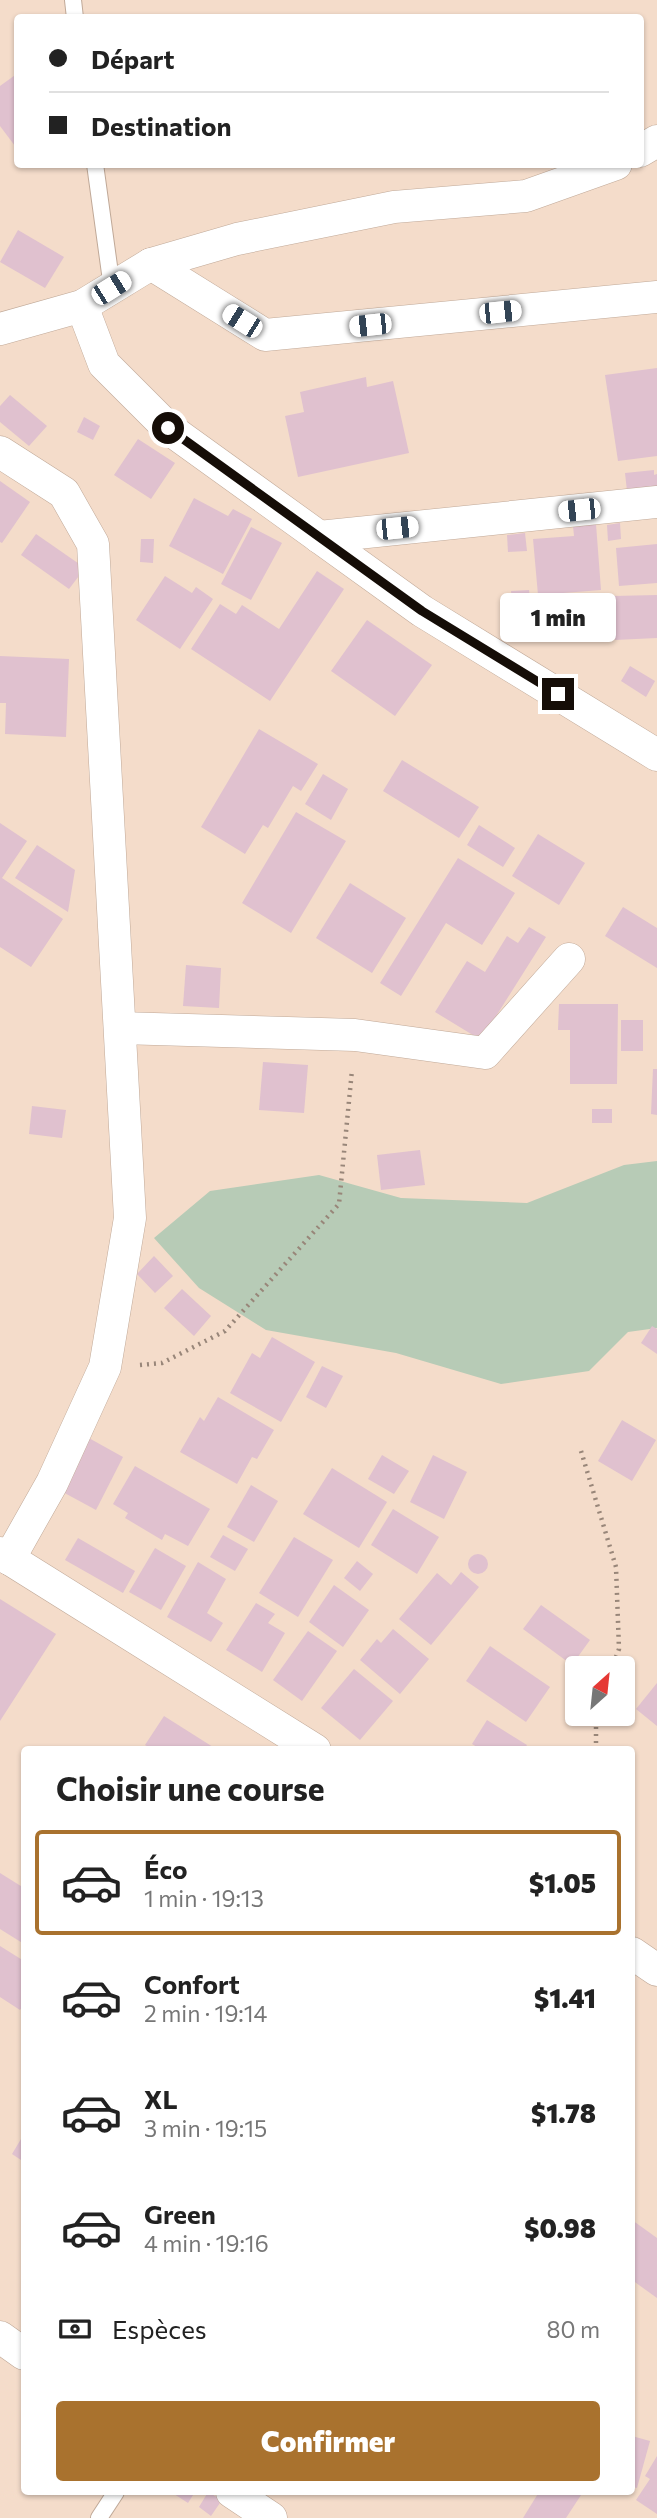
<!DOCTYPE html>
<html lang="fr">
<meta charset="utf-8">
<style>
:root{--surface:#fff;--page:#f6f6f6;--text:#222;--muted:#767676;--line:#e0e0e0;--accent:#a9722e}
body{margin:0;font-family:Commissioner,sans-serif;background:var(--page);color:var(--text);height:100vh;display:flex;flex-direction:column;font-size:26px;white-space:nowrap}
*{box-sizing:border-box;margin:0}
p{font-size:23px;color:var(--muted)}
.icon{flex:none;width:38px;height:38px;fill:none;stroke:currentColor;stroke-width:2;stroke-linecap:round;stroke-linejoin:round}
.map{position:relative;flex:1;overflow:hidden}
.panel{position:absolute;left:21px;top:1746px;width:614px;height:749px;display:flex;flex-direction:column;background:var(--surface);border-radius:7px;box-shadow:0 2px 5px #0004}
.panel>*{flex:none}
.banner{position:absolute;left:14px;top:14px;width:630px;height:154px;border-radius:7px;box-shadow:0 2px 5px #0004;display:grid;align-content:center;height:154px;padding:0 35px;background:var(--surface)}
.needle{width:46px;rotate:27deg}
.controls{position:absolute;left:565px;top:1656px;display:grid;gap:14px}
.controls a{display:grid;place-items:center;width:70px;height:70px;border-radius:7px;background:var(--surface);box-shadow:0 2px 5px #0004;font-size:35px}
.end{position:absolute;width:32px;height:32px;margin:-16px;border:9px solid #150d07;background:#fff;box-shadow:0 0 0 4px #fff}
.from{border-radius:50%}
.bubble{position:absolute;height:49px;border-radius:7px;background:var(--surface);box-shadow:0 2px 5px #0004;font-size:23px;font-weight:800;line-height:49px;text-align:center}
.car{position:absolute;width:21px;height:42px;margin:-21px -10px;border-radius:9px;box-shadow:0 0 5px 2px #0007;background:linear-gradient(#fff 24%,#345 0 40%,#fff 0 76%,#345 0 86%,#fff 0)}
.banner b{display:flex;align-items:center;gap:24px;height:66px;font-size:26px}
.banner b+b{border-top:2px solid var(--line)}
.banner i{width:18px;height:18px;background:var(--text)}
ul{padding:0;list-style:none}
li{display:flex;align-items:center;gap:21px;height:105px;margin:0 14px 10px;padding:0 21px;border:4px solid transparent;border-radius:7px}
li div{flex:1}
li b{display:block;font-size:26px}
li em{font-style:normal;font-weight:800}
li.on{border-color:var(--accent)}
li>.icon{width:63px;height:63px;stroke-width:1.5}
h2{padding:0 35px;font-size:32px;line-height:84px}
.pay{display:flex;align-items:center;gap:18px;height:77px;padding:0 35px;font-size:26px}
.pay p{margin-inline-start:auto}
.action{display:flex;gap:14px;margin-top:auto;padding:14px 35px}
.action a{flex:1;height:80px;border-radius:7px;background:var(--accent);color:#fff;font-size:28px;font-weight:800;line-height:80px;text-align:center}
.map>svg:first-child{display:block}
.green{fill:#b7cbb6}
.building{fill:#e0c1cf}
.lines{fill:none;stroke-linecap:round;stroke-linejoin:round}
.lane-casing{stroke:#c0a998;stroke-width:18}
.street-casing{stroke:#c0a998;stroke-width:33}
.path{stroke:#988679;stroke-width:4.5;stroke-dasharray:2 5;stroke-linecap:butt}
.lane{stroke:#fff;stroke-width:16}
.street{stroke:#fff;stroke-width:32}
.route{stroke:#150d07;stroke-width:9}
</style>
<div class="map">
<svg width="657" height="2518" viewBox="0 0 657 2518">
<rect width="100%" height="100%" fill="#f4dcca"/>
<path class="green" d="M657,1161v167l-29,4 -39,39 -88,13 -105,-31 -130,-23 -67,-42 -45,-50 56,-47 109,-16 82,23 126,5 97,-38z"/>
<g class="building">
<path d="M18,73v77l-18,-24v-40z"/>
<path d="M18,230l46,27 -19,31 -45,-26z"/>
<path d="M657,368v88l-39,5 -13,-86z"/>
<path d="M366,377l1,10 26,-6 16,72 -111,24 -13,-61 19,-4 -4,-20z"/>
<path d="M10,395l37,31 -18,20 -29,-24v-16z"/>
<path d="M84,417l16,9 -7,14 -16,-8z"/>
<path d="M138,439l37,24 -24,36 -37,-24z"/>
<path d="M654,470v5l3,-1v14l-30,3 -2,-18z"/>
<path d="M0,481l30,21 -28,41 -2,-1z"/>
<path d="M194,498l34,18 5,-7 19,10 -29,55 -54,-28z"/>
<path d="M620,523l1,16 -13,2 -1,-16z"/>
<path d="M596,524l5,66 -63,5 -5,-56 41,-3 -1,-10z"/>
<path d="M251,527l31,16 -31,57 -30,-16z"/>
<path d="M525,533l2,18 -19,1 -1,-17z"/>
<path d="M36,534l49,34 -16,21 -48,-34z"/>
<path d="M141,539h13l-1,24 -13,-1z"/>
<path d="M657,544v39l-38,3 -3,-38z"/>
<path d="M317,571l27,18 -74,112 -79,-52 29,-45 16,10 6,-9 37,24z"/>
<path d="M165,576l27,17 4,-6 17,12 -33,50 -44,-29z"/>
<path d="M529,590l2,18 -18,2 -2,-19z"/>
<path d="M657,595v43l-42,2 -2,-44z"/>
<path d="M367,620l65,45 -37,51 -64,-45z"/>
<path d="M0,656l69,3 -3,78 -61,-3 1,-31h-6z"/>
<path d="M630,666l25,15 -9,16 -25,-16z"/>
<path d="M259,729l59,35 -17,27 -8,-5 -25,42 -5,-3 -18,29 -44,-27z"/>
<path d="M402,760l77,47 -20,31 -76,-47z"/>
<path d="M323,774l25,15 -17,31 -26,-16z"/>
<path d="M296,812l50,29 -55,92 -49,-30z"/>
<path d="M0,823l27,18 -25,37 61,41 -32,48 -31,-20z"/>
<path d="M479,825l36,23 -12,19 -36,-22z"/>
<path d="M538,834l47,29 -26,42 -47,-29z"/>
<path d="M37,845l38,25 -7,42 -53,-34z"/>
<path d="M458,858l57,35 -33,52 -36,-22 -45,73 -21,-13z"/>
<path d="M350,883l56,35 -34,55 -56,-35z"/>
<path d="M623,907l34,21v40l-52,-32z"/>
<path d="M529,927l17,10 -65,103 -46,-28 32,-51 18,11 22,-36 11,7z"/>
<path d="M186,965l35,3 -2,40 -36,-2z"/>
<path d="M559,1004h59l-1,80h-47v-54h-12z"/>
<rect x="621" y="1020" width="22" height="31"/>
<path d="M263,1062l45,3 -4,48 -45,-3z"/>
<path d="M653,1069h4v46l-6,-1z"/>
<path d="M32,1106l34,4 -4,28 -33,-4z"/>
<rect x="592" y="1109" width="20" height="14"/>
<path d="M420,1150l5,35 -44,5 -4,-35z"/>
<path d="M154,1256l19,20 -18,17 -18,-19z"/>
<path d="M182,1289l29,27 -17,20 -30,-28z"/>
<path d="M652,1326l5,3v25l-16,-11z"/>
<path d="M272,1337l43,25 -34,60 -51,-29 22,-40 8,5z"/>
<path d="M322,1366l21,10 -17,32 -20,-11z"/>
<path d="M218,1397l56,33 -17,29 -5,-2 -15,27 -57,-32 20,-35 4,4z"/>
<path d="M622,1420l34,20 -24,41 -34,-20z"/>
<path d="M87,1437l36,20 -27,53 -37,-20z"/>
<path d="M382,1455l27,16 -15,23 -26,-15z"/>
<path d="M433,1455l34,17 -23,47 -34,-17z"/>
<path d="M135,1466l75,43 -22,37 -23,-12 -3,6 -37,-22 3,-5 -15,-9z"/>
<path d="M332,1468l55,34 -28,46 -56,-34z"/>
<path d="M251,1485l27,16 -24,41 -27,-15z"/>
<path d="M393,1509l46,28 -22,37 -46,-29z"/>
<path d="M223,1535l25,14 -13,22 -25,-14z"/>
<path d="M294,1537l39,23 -35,57 -39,-24z"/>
<path d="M78,1538l57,33 -12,22 -58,-33z"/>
<path d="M155,1548l31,18 -25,44 -32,-18z"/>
<circle cx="478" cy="1564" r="10"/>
<path d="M357,1561l16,13 -13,17 -16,-13z"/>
<path d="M198,1562l28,17 -19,34 16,10 -12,19 -44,-25z"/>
<path d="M461,1572l18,15 -48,58 -32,-26 38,-46 14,12z"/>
<path d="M334,1585l35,25 -26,37 -34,-25z"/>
<path d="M0,1599l56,35 -56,87z"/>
<path d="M256,1603l19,11 -7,9 17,10 -23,39 -36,-22z"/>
<path d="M541,1605l49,35 -18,25 -49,-36z"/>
<path d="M393,1629l36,30 -29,35 -40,-34 17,-21 4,4z"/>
<path d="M308,1631l29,20 -35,50 -29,-21z"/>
<path d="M490,1646l60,41 -24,35 -60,-41z"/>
<path d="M354,1669l39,32 -33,39 -39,-32z"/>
<path d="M657,1683v43l-21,-17z"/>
<path d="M164,1716l49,31 4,3h-63l-9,-5z"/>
<path d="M487,1720l40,25 -3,5h-42l-10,-6z"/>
<path d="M0,1873l24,15v56l-24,-15z"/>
<path d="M0,1946l24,15v43l-4,6 -20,-13z"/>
<path d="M24,2134v28l-12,-8z"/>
<path d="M632,2220l25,18v60l-25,-18z"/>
<path d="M632,2436l18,5 -13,47 -5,-1z"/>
<path d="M657,2456v58l-21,-14 14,-21 -5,-3z"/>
<path d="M175,2492h20l-7,11 -14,-9z"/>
<path d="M208,2492l14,8 -11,16 -12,-9z"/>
<path d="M539,2492h44l-17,26h-43z"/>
</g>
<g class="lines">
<g class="lane-casing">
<g id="lane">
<path d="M73,0l2,18"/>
<path d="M95,164l17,124"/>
<path d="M99,2518l17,-26"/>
</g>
</g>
<g class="street-casing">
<g id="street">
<path d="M640,151l17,-10"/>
<path d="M151,264l114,71 392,-38"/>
<path d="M82,306l22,58 64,64 254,183 235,144"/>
<path d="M0,329l82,-23 69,-42 86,-25 157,-32 132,-11 90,-32"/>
<path d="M0,452l64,41 29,51 37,674 -25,149 -53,116 -43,76"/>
<path d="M319,537l338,-35"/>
<path d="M120,1028l235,7 130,18 84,-94"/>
<path d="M0,1553l315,197"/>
<path d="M632,1953l25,17"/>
<path d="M0,2337l24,17"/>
<path d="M232,2492l39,26"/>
</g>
</g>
<g class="path">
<path d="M140,1365l22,-2 63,-32 114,-127 13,-134"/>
<path d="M581,1451l35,116 3,82 -7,19"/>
<path d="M596,1750v-37"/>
</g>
<use href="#lane" class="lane"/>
<use href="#street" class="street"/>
</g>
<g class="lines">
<path class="route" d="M168,428l254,183 136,83"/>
</g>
</svg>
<div class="controls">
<a><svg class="needle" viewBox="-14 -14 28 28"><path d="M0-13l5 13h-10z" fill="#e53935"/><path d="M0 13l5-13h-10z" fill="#767676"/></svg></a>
</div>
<i class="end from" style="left:168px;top:428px"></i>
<i class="end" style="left:558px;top:694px"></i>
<div class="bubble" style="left:500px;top:593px;width:116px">1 min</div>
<i class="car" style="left:111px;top:288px;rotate:58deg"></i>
<i class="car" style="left:500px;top:312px;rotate:84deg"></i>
<i class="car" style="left:242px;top:321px;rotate:302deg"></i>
<i class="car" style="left:370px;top:325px;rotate:264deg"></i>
<i class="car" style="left:579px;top:510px;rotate:264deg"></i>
<i class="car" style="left:397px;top:528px;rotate:84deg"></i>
<div class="banner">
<b><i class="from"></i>Départ</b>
<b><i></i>Destination</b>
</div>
<section class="panel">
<h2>Choisir une course</h2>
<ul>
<li class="on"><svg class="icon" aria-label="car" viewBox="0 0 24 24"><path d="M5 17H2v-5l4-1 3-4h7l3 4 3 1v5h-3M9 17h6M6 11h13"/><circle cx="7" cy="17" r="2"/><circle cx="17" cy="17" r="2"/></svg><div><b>Éco</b><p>1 min · 19:13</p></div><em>$1.05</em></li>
<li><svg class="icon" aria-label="car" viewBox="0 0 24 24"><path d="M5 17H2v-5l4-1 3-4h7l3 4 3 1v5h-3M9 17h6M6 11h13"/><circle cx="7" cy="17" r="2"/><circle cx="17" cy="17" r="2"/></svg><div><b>Confort</b><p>2 min · 19:14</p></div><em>$1.41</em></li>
<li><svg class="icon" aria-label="car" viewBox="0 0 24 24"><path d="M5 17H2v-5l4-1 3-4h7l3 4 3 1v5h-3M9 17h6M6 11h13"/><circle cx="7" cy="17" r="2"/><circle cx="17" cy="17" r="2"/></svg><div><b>XL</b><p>3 min · 19:15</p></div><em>$1.78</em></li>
<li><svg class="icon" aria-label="car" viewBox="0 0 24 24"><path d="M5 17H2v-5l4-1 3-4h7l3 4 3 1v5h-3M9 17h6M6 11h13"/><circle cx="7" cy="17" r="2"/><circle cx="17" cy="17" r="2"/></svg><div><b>Green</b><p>4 min · 19:16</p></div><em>$0.98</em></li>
</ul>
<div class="pay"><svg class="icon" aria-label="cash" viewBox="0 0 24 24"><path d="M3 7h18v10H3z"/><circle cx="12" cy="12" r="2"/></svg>Espèces<p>80 m</p></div>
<div class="action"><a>Confirmer</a></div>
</section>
</div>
